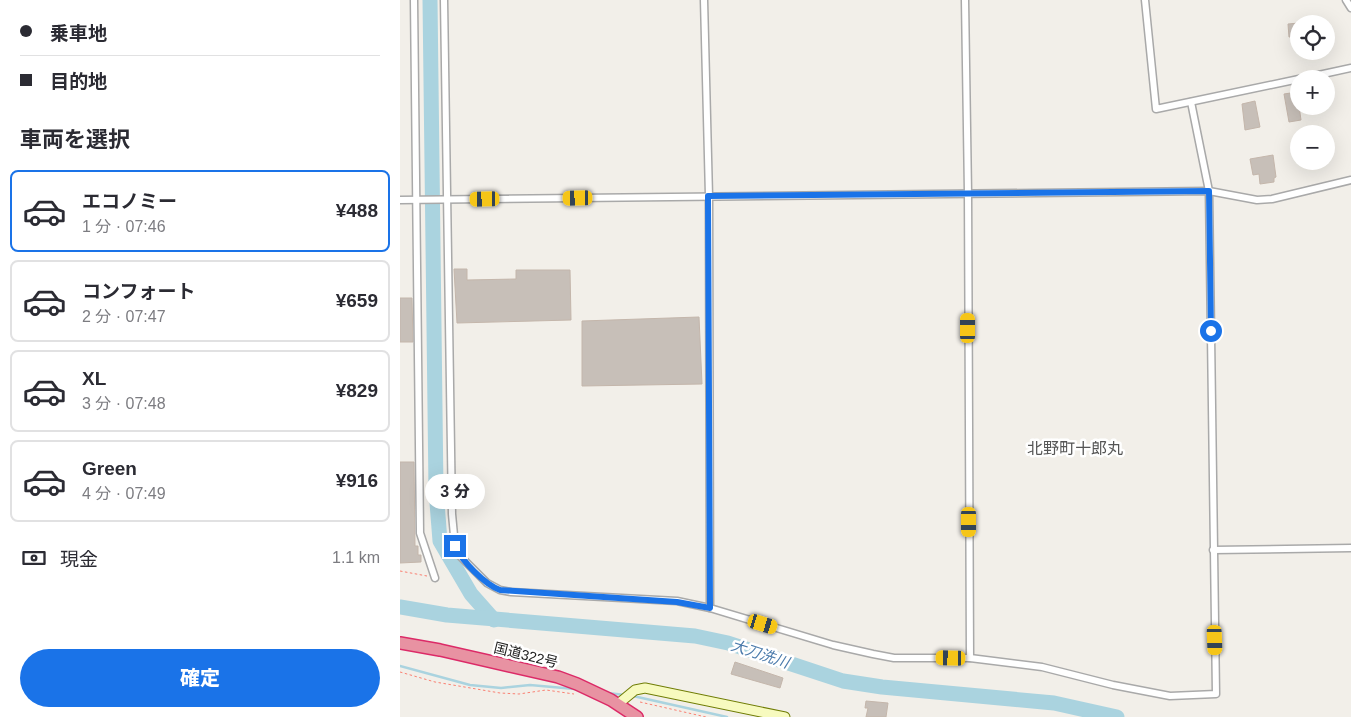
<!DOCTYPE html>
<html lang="ja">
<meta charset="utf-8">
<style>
:root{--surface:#fff;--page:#f7f7f7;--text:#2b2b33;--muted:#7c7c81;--line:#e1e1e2;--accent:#1a73e8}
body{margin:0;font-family:Helvetica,"Noto Sans JP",sans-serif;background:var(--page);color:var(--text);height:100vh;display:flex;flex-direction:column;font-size:19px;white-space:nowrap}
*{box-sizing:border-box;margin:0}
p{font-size:16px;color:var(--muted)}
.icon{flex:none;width:28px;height:28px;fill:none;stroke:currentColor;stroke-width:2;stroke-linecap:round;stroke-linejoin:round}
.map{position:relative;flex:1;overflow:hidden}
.side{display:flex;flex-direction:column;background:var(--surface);width:400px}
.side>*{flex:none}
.top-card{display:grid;align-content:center;height:110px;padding:0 20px;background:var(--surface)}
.controls{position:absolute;left:890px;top:15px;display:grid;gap:10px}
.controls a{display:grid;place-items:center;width:45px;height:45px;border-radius:50%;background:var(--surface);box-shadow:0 5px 20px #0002;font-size:25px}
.end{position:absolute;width:22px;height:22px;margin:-11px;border:6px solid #1a73e8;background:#fff;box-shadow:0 0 0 2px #fff}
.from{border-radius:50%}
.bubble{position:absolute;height:35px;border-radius:18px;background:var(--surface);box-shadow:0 5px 20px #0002;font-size:16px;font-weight:800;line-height:35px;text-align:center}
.car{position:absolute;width:15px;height:30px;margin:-15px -8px;border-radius:6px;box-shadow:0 0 4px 1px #0007;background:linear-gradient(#f5c518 24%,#345 0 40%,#f5c518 0 76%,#345 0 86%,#f5c518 0)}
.top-card b{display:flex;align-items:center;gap:18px;height:48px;font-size:19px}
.top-card b+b{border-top:1px solid var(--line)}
.top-card i{width:12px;height:12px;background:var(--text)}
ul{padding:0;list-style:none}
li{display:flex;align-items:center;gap:15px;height:82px;margin:0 10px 8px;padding:0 10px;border:2px solid var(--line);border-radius:8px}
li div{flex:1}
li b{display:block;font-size:19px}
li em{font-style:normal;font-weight:800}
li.active{border-color:var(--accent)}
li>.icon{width:45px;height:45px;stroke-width:1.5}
h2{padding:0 20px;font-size:22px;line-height:60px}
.pay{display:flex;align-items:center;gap:12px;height:55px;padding:0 20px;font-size:19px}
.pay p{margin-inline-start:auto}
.primary-button{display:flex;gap:10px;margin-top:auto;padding:10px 20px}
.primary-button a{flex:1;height:58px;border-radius:30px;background:var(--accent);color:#fff;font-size:20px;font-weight:800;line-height:58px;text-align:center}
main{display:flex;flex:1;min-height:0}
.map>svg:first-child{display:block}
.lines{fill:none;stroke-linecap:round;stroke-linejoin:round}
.stream{stroke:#aad3df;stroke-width:2.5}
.river{stroke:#aad3df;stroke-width:15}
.building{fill:#c7bfb8;stroke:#c4b6ab}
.street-casing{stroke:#a9a9a9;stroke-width:9}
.secondary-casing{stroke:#707d05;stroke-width:11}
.highway-casing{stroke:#dc2a67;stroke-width:14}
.path{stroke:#fa8072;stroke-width:1;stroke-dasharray:2.5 2.5;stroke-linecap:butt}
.street{stroke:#fff;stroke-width:6}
.secondary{stroke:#f7fabf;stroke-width:9}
.highway{stroke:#e892a2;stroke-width:11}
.route{stroke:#1a73e8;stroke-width:6}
.labels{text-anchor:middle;stroke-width:5;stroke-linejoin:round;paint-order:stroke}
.street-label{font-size:14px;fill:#222;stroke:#fff}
.water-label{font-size:15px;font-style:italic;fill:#4a7aab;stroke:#fff}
.quarter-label{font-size:16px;fill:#555;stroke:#fff}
</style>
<main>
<section class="side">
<div class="top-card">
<b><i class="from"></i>乗車地</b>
<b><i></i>目的地</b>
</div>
<h2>車両を選択</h2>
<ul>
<li class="active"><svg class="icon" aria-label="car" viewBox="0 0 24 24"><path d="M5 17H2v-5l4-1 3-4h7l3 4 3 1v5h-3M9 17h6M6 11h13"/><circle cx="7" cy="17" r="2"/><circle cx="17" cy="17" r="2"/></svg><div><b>エコノミー</b><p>1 分 · 07:46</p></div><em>¥488</em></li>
<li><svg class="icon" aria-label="car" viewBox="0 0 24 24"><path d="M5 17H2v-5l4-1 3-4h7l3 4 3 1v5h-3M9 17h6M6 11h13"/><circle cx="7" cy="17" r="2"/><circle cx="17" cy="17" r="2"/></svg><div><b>コンフォート</b><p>2 分 · 07:47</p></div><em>¥659</em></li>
<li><svg class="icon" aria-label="car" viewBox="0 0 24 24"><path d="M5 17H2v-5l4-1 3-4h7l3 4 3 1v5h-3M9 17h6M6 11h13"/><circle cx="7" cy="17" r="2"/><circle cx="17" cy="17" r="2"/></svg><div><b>XL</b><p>3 分 · 07:48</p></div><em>¥829</em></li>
<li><svg class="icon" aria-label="car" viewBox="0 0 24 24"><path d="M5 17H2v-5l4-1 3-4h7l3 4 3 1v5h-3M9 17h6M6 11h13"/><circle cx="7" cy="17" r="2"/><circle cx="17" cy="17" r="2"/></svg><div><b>Green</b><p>4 分 · 07:49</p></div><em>¥916</em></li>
</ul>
<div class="pay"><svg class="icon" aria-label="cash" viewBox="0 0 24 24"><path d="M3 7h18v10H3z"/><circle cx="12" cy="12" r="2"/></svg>現金<p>1.1 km</p></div>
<div class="primary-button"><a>確定</a></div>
</section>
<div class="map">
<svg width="951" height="717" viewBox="0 0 951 717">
<rect width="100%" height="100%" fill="#f2efe9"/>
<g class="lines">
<g class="stream">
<path d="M0,666l70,19 31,3 29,-3 45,4"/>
<path d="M208,693l17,2"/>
<path d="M233,696l94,21"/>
</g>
<g class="river">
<path d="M30,0l6,490 4,51 31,53 23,26"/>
<path d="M0,607l47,8 248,21 33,7 115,38 39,6 172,16 63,14"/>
</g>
</g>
<g class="building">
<path d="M888,24l11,-1v14h-10z"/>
<path d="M897,92l4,28 -12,2 -5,-28z"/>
<path d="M855,101l5,26 -15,3 -3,-26z"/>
<path d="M873,155l3,22 -2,1v4l-14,2 -1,-10 -6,1 -3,-16z"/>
<path d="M54,269h13v11l49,-1v-9h54l1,50 -114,3z"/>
<path d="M0,298h12l1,44h-13z"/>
<path d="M299,317l3,67 -120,2v-65z"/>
<path d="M0,462h14l1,84h3v9h3v7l-21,1z"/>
<path d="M335,662l48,16 -3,10 -49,-14z"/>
<path d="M466,701l22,2 -2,14h-20l2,-9h-3z"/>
</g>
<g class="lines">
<g class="street-casing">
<g id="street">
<path d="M14,0l6,533 15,45"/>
<path d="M44,0l8,514 3,32 5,10 27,27 13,7 11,2 166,9 33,7 123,37 40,9 21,4h76l72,9 71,18 57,11 46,-2 -7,-503 -18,-89"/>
<path d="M304,0l5,196 1,412"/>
<path d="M565,0l3,193 2,465"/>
<path d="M745,0l11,109 143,-30"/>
<path d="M946,0l5,8"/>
<path d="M900,79l51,-11"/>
<path d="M0,200l809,-9 48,9 15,-1 79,-19"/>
<path d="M813,550l138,-2"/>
</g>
</g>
<g class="secondary-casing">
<path id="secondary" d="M218,704l17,-14 10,-2 140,29"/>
</g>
<g class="highway-casing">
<path id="highway" d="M0,643l40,7 118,27 19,7 34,16 26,17"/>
</g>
<g class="path">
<path d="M0,571l27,5"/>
<path d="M0,672l35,10 65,11 19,1 27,-4 28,4"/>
<path d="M240,702l66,15"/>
</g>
<use href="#street" class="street"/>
<use href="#secondary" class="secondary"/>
<use href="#highway" class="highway"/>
</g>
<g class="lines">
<path class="route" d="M55,546c7,15 29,38 45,44l177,12 33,6 -2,-412 501,-5 2,140"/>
</g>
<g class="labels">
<g class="street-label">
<text transform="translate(126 655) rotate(14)" y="5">国道322号</text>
</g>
<g class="water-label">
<text transform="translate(360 654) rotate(18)" y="5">大刀洗川</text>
</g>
<g class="quarter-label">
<text x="675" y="454">北野町十郎丸</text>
</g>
</g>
</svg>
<div class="controls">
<a><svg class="icon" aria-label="locate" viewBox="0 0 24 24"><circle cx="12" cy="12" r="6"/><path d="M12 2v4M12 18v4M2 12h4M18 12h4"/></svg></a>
<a>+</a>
<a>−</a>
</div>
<i class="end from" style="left:811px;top:331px"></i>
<i class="end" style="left:55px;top:546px"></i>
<div class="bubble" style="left:25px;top:474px;width:60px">3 分</div>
<i class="car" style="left:178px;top:198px;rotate:269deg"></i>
<i class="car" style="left:85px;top:199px;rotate:269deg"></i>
<i class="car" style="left:568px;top:328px;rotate:0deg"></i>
<i class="car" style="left:569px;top:522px;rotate:180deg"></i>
<i class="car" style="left:363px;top:624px;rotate:107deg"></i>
<i class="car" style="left:815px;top:640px;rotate:178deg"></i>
<i class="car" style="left:551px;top:658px;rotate:271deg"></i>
</div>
</main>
